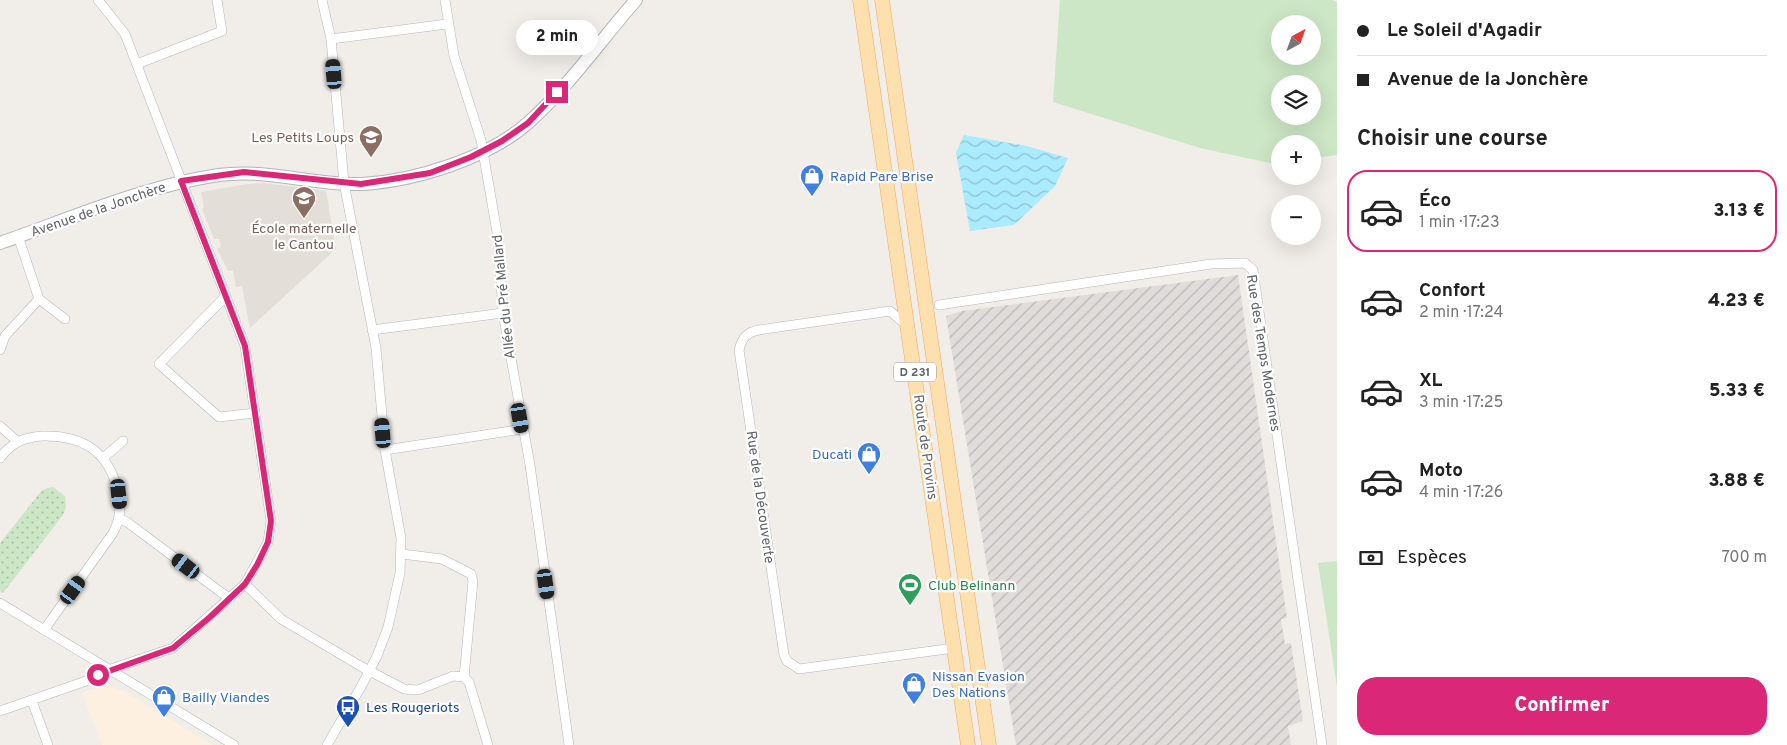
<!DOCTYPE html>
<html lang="fr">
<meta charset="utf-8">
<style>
:root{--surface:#fff;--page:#f6f6f6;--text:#222;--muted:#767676;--line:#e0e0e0;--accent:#db2777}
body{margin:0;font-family:Overpass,sans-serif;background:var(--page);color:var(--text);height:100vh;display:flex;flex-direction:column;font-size:19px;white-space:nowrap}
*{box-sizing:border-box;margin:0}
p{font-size:16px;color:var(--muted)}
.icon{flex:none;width:28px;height:28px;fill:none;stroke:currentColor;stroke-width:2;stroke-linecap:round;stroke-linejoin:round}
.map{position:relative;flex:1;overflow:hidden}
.sheet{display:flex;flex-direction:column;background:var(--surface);width:450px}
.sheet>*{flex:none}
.top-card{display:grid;align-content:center;height:110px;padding:0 20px;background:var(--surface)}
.needle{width:32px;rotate:41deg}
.buttons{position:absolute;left:1271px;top:15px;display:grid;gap:10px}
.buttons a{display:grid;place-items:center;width:50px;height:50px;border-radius:50%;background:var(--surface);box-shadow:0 5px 20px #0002;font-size:25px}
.end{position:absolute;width:22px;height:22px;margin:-11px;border:6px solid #db2777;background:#fff;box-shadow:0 0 0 2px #fff}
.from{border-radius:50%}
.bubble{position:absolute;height:35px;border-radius:18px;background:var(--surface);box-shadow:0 5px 20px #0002;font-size:16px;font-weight:800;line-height:35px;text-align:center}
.car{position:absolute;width:15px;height:30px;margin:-15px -8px;border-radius:6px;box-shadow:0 0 4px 1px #0007;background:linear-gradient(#222 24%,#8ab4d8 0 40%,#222 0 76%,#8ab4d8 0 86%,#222 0)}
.top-card b{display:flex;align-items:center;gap:18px;height:48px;font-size:19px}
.top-card b+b{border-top:1px solid var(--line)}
.top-card i{width:12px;height:12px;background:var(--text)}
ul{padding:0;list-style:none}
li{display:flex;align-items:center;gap:15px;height:82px;margin:0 10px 8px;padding:0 10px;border:2px solid transparent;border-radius:20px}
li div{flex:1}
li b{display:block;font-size:19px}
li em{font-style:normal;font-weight:800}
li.active{border-color:var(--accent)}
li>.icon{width:45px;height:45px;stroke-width:1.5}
h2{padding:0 20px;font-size:22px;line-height:60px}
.pay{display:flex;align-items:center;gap:12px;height:55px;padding:0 20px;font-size:19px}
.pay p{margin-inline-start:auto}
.primary-button{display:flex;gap:10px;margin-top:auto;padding:10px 20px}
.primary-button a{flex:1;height:58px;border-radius:20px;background:var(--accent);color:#fff;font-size:20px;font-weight:800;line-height:58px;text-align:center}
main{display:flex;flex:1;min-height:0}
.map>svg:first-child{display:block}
.commercial{fill:#fef0e0}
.industrial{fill:url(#industrial-furrows)}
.education{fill:#e4ded9}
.green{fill:#cce7c5;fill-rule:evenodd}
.park{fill:url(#park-dots)}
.water{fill:url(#water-waves)}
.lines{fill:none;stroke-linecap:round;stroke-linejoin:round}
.minor-casing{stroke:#b3b7ba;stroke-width:10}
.secondary-casing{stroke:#b2b6ba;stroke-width:14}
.primary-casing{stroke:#f0a961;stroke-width:15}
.minor{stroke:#fff;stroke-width:9}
.secondary{stroke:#fff;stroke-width:12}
.primary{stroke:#fee0af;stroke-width:14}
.route{stroke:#db2777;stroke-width:6}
.labels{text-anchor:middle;stroke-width:4.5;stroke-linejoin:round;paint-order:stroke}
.shield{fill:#fff;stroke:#8f9395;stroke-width:1}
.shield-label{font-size:12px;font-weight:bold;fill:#5f6568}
.education-label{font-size:14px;fill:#785e54;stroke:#fff;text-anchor:end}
.shop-label{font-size:14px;fill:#366cbe;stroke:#fff;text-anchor:start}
.street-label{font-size:14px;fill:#5f6568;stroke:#fff}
.leisure-label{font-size:14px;fill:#27864d;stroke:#fff;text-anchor:start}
.transit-label{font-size:14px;fill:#164399;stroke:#fff;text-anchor:start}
</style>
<main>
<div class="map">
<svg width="1337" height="745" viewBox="0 0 1337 745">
<defs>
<pattern id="industrial-furrows" width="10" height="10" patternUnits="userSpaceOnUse" patternTransform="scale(1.25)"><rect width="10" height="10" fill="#e0dcda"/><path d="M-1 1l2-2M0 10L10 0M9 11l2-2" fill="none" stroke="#b9b6b5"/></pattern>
<pattern id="park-dots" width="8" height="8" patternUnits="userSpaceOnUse" patternTransform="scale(1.25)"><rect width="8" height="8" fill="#cce7c5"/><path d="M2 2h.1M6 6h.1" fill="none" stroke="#a9bfa4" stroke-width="1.8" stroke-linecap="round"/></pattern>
<pattern id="water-waves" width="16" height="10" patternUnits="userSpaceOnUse" patternTransform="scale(1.25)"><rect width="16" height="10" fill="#aaebfe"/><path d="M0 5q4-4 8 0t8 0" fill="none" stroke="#8ec2d1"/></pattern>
</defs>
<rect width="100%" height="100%" fill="#f1ede8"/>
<path class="commercial" d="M105,685l19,6 89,54h-111l-20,-52z"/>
<path class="industrial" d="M1238,275l49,343 -6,1 4,25 6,-1 12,78 -15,5 3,19h-275l-70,-429 16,-5z"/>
<path class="education" d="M265,183l61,8 10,58 -86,79 -8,-42 -6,1 -3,-17 -5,1 -11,-22 4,-2 -2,-8h-5l-12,-30 2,-1 -3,-16 46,-8z"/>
<g class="green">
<path d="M1060,0h272l5,2v153l-24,3 -1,-14h-32v19l-6,1 -74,-16 -147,-46zM1280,24h32v32h-32zM1280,84h32v32h-32z"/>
<path d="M1337,561v126l-19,-124z"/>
</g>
<path class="park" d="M53,487l12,9 1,11 -3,8 -60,78 -3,-2v-48l39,-49 3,-4z"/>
<path class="water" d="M964,135l63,11 41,12 -13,28 -41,39 -44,6 -14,-78z"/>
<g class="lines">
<g class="minor-casing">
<g id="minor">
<path d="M322,0l9,39 13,144 32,165 9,102 16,88 -1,35 -12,54 -11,29 -15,29 -35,60"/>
<path d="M445,0l9,56 27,84 17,98 5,75 27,152 39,280"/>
<path d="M331,39l116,-15"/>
<path d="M137,64l85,-33 -5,-31"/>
<path d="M18,236l21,63 26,20"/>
<path d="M225,297l-66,67 60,53 36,-4"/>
<path d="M939,305l272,-41 34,-1 8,7 69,475"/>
<path d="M907,326l-17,-15 -131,19c-12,2 -17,8 -20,20l45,305 3,6 12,8 155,-21"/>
<path d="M372,330l131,-17"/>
<path d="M0,350l5,-14 34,-37"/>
<path d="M0,426l17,15"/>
<path d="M385,450l138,-21"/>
<path d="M0,458c11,-15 24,-21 43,-22 38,-1 64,14 74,52 5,16 4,30 -4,45l-69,97"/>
<path d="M103,458l20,-17"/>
<path d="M120,519l7,3 103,77"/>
<path d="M402,554l40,5 29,15 2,7 -9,96"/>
<path d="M245,584l36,35 81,48 42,22 14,1 35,-14 11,1 5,5 19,63"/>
<path d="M0,603l234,142"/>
<path d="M32,701l16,44"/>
<path d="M0,711l86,-30 25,-12 62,-21 72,-64 23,-42 3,-21 -26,-175 -120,-312 -27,-34"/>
</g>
</g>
<g class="secondary-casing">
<path id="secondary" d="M0,243c69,-24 148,-58 219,-68 49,-7 95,11 143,9 53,-3 127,-26 167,-62 40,-36 72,-82 107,-122"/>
</g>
<g class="primary-casing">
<g id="primary">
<path d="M860,0l108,745"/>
<path d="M882,0l107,745"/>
</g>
</g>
<use href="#minor" class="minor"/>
<use href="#secondary" class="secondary"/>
<use href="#primary" class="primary"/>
</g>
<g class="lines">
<path class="route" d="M98,675l75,-27 37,-31 35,-33 12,-19 11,-23 3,-21 -26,-175 -64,-165 63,-9 117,12 69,-11 41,-16 31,-16 26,-18 29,-31"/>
</g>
<defs>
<g id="school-pin" transform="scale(1.25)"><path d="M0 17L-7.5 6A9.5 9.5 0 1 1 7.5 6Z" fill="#8d6e63" stroke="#fff"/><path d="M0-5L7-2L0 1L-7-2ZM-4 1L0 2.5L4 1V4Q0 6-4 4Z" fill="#fff"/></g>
<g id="shop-pin" transform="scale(1.25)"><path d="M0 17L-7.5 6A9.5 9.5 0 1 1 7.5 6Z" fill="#3f7fe0" stroke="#fff"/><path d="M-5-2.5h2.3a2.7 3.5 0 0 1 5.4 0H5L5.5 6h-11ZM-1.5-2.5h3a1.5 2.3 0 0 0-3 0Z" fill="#fff"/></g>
<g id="stadium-pin" transform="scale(1.25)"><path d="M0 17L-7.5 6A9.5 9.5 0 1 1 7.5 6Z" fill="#2e9e5b" stroke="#fff"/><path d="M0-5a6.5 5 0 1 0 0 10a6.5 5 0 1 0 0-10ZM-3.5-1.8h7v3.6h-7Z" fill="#fff"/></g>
<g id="bus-pin" transform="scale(1.25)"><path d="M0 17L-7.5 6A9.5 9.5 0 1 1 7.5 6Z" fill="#1a4fb4" stroke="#fff"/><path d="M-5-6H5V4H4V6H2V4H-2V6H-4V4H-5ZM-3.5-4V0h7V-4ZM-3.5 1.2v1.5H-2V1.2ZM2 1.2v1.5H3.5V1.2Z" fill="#fff"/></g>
</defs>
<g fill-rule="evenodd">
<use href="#school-pin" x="371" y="137"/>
<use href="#shop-pin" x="812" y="176"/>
<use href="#school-pin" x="304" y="198"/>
<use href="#shop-pin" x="869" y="454"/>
<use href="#stadium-pin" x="910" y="585"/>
<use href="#shop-pin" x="914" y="684"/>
<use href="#shop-pin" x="164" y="697"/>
<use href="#bus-pin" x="348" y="707"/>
</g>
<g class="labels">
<rect class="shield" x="894" y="362.5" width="42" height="19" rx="4"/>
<g class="shield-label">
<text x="915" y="376">D 231</text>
</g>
<g class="education-label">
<text x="354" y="142">Les Petits Loups</text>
<text x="304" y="233" text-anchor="middle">École maternelle<tspan x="304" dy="16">le Cantou</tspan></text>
</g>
<g class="shop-label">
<text x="830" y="181">Rapid Pare Brise</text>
<text x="852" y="459" text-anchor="end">Ducati</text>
<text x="932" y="681">Nissan Evasion<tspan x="932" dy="16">Des Nations</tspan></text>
<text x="182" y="702">Bailly Viandes</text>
</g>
<g class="street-label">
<text transform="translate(98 209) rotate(-19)" y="5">Avenue de la Jonchère</text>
<text transform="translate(503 297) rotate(-96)" y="5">Allée du Pré Mallard</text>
<text transform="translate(1264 353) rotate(81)" y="5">Rue des Temps Modernes</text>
<text transform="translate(926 447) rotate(82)" y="5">Route de Provins</text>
<text transform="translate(761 497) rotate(82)" y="5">Rue de la Découverte</text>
</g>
<g class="leisure-label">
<text x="928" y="590">Club Belinann</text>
</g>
<g class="transit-label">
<text x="366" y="712">Les Rougeriots</text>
</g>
</g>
</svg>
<div class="buttons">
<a><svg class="needle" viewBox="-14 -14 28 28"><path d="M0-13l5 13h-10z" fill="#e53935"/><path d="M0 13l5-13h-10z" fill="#767676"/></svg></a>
<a><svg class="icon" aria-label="layers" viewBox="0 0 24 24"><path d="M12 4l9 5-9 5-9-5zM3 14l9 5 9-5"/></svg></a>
<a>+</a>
<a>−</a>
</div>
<i class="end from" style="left:98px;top:675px"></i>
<i class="end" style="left:557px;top:92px"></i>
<div class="bubble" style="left:516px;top:20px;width:82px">2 min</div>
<i class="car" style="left:334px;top:74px;rotate:355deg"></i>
<i class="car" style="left:520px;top:418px;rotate:170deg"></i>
<i class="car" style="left:383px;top:433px;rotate:355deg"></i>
<i class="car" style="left:119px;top:494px;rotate:174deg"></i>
<i class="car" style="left:186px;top:566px;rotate:307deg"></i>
<i class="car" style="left:546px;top:584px;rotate:172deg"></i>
<i class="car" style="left:73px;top:590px;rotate:36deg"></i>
</div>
<section class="sheet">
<div class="top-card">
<b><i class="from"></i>Le Soleil d'Agadir</b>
<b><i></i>Avenue de la Jonchère</b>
</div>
<h2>Choisir une course</h2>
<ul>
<li class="active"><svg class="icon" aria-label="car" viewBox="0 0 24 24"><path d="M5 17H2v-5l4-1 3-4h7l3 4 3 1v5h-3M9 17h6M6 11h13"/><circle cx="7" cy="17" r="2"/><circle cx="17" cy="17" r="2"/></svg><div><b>Éco</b><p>1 min · 17:23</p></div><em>3.13 €</em></li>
<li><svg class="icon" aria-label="car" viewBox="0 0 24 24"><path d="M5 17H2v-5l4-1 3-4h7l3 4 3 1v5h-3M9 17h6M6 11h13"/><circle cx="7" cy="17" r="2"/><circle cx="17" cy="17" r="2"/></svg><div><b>Confort</b><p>2 min · 17:24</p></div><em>4.23 €</em></li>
<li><svg class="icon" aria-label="car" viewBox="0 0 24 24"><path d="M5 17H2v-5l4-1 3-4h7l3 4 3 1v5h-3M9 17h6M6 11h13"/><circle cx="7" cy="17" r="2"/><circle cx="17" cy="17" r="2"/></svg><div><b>XL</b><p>3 min · 17:25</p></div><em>5.33 €</em></li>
<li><svg class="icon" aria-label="car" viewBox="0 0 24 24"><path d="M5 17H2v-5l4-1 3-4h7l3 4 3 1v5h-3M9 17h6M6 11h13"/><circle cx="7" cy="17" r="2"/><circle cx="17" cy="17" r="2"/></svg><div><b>Moto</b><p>4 min · 17:26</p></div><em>3.88 €</em></li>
</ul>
<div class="pay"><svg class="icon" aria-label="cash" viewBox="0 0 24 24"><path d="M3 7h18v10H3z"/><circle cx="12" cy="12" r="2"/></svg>Espèces<p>700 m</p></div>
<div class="primary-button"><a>Confirmer</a></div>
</section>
</main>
